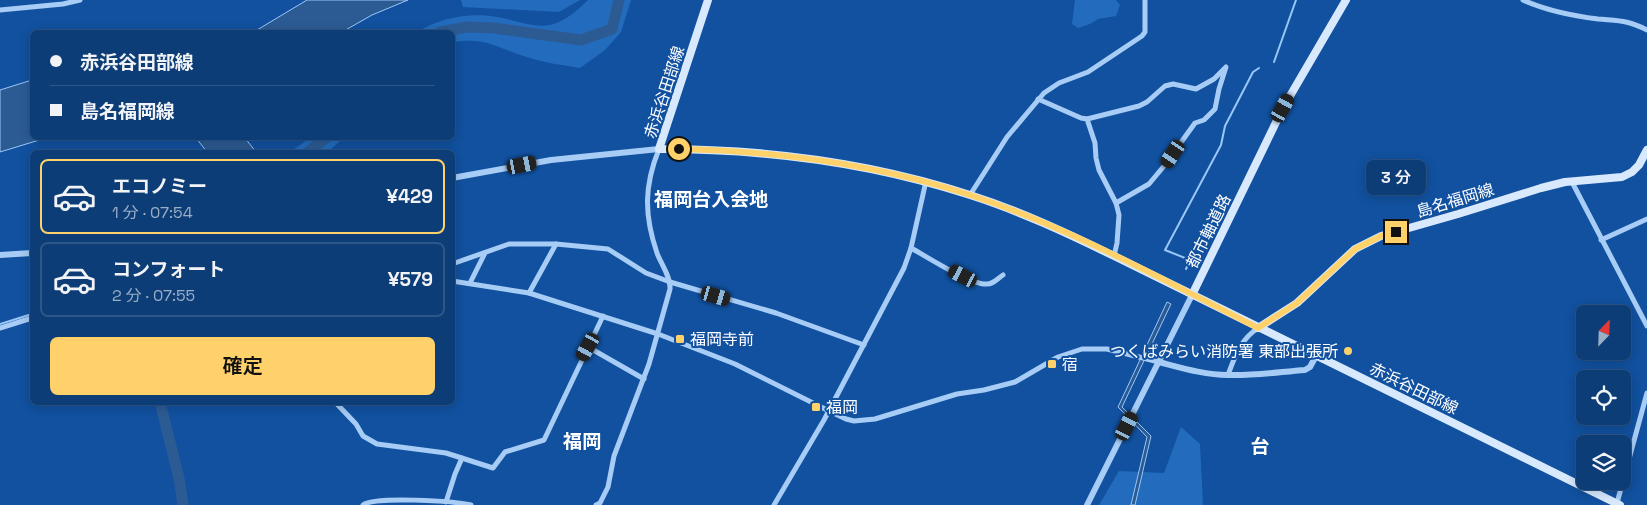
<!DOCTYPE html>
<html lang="ja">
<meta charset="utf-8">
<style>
:root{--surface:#0d3d77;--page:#1b487f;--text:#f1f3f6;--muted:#9aaec6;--line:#2d5689;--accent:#ffd16b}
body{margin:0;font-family:"Space Grotesk","Noto Sans JP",sans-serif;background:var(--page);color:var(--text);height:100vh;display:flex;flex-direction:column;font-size:19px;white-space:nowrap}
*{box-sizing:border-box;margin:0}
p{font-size:16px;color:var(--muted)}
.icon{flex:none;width:28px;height:28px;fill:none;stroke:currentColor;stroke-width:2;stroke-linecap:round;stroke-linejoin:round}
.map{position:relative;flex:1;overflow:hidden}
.sheet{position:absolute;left:30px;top:150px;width:425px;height:255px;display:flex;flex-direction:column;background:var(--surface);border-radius:8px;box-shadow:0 2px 12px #0003,0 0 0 1px var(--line)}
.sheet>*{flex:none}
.top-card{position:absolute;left:30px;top:30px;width:425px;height:110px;border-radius:8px;box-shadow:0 2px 12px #0003,0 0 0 1px var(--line);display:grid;align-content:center;height:110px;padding:0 20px;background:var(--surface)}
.needle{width:32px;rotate:23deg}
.tools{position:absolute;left:1576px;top:305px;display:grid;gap:10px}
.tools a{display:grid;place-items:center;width:55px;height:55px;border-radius:8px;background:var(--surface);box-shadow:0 2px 12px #0003,0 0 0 1px var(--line);font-size:25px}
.end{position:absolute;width:22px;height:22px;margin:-11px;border:6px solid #ffd16b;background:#111;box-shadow:0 0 0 2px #111}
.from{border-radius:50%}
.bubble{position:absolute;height:35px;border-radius:8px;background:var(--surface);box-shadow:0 2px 12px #0003,0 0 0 1px var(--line);font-size:16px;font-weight:600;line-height:35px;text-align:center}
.car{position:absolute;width:15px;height:30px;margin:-15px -8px;border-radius:6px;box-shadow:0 0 4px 1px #0007;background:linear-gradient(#222 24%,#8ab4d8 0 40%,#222 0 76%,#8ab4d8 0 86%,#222 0)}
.top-card b{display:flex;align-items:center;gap:18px;height:48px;font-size:19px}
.top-card b+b{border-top:1px solid var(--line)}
.top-card i{width:12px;height:12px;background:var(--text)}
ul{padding:9px 0 0;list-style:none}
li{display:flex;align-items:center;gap:15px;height:75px;margin:0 10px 8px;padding:0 10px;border:2px solid var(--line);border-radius:8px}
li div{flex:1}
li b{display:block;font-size:19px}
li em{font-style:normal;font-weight:600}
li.current{border-color:var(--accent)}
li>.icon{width:45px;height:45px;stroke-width:1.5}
.cta{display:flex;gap:10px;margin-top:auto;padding:10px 20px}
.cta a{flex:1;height:58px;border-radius:8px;background:var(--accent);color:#111;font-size:20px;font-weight:600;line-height:58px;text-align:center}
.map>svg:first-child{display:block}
.green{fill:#236cbd}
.water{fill:#2c5b94;stroke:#99c7f8}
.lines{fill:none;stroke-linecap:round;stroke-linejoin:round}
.stream{stroke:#99c7f8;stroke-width:2}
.river{stroke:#2c5b94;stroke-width:11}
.minor{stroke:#a7ccf5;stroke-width:5}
.tertiary{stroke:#a7ccf5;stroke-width:6}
.secondary{stroke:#d8e9fe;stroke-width:8}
.route{stroke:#ffd16b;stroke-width:6}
.poi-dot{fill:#ffd16b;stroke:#11519f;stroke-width:2}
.labels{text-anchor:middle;stroke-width:4;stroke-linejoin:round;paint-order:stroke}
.street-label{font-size:16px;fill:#fff;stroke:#11519f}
.poi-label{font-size:16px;fill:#fff;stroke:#11519f;text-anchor:start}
.quarter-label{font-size:19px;font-weight:bold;fill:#fff;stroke:#11519f}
</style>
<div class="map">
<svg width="1647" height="505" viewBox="0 0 1647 505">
<rect width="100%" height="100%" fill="#11519f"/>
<g class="green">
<path d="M461,0h119l-21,12 -96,-5z"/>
<path d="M588,0h43l-10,32 -16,18 -25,18c-17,-3 -36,-5 -53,-11 -31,-9 -39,-20 -74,-15l-1,-10h-35c23,-14 53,-20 80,-15 18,3 35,11 53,8 14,-3 28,-15 38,-25z"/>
<path d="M1075,0h41l4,5 -4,11 -18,3 -8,5 -12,4 -6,-4z"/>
<path d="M310,138h33l-15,14h-38z"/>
<path d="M1181,427l19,17 3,61h-104l20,-34 45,2z"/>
</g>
<g class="water">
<path d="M307,0h101l-36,15 -30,17h-93l8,-2z"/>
<path d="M32,80v58h14l-46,14v-62z"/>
<path d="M196,138h49l11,14h-49z"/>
<path d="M1167,302l4,2 -49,103 29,29 -16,69h-4l16,-68 -29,-30z"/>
</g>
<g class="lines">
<g class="stream">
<path d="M1274,62l22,-62"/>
<path d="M1186,269l4,-9 -25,-10 56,-105 4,-19 28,-54 6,-4"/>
<path d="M0,324l32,-10"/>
</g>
<g class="river">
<path d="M440,32l27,-5 27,1 87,12 31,-11 7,-29"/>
<path d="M308,152l18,-14"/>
<path d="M160,402l19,76 4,27"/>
</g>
<g class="minor">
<path d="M1523,0c22,10 51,16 75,19 21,2 30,1 49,11"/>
<path d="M0,10l63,-6 17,-4"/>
<path d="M1038,99l43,19 6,1 8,24 1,15 3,12 17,33 3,12 -2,28 -3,13"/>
<path d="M1087,119l52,-13 8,-4 18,-16 8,-2 23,5 18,-10 12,-12 -7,22 -4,20 -11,11 -9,3 -31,43 -15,18 -33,19"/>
<path d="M1572,182l75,144"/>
<path d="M970,195l37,-58 37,-44 15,-10 29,-11 54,-36 3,-4v-32"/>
<path d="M1601,240l46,-21"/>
<path d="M911,248c16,9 58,36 75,36 6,1 11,-5 17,-9"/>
<path d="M452,264l57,-20h47l52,5 38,24 24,9 106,31 88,32"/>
<path d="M452,281l77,12 129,41 77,30 94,47 17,8 8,2 21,-2 82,-25 27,-4 31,-8 43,-25 24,-8h25l52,13"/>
<path d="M470,283l15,-30"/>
<path d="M529,293l27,-49"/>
<path d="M0,328l32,-10"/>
<path d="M588,347l56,32"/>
<path d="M1228,375c7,-19 12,-35 30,-47"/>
<path d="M335,402l21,22 7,12 14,8 69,9 47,15 12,-16 39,-12 59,-124"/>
<path d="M446,502l9,-28 7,-16"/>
<path d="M1617,503l30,-110"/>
<path d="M363,505c10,-9 92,-4 108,0"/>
<path d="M596,505l4,-2 8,-16 6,-31 35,-92 21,-75c1,-12 -9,-25 -13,-36 -13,-38 -13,-67 2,-104"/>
<path d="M774,505l50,-85 80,-152 7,-20 15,-67"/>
</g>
<g class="tertiary">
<path d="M452,178l99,-18 108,-11"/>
<path d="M0,255l32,-2"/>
<path d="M1159,362c23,6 46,13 69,13 25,1 51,-3 77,-5l5,-3 6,-11"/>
<path d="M1087,505l105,-210"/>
</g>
<g class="secondary">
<path d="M708,0l-49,149c106,0 210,13 311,46 50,16 97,38 144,61l506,249"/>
<path d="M1192,295l91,-187 63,-108"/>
<path d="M1258,328l39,-25 58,-54 26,-13 77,-22 83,-26 24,-6 57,-5 10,-5 7,-7 8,-15"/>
</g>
</g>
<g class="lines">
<path class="route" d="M679,149c99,2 196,15 291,46 99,32 195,86 288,133l39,-25 58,-54 26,-13 15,-4"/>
</g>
<g class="poi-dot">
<rect x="675" y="334" width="10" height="10" rx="2.5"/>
<circle cx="1348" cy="351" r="5"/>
<rect x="1047" y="359" width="10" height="10" rx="2.5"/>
<rect x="811" y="402" width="10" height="10" rx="2.5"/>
</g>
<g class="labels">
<g class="street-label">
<text transform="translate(664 92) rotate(-72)" y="6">赤浜谷田部線</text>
<text transform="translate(1455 200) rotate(-17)" y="6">島名福岡線</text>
<text transform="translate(1208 231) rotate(-64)" y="6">都市軸道路</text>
<text transform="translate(1414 388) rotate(26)" y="6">赤浜谷田部線</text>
</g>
<g class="poi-label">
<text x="690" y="345">福岡寺前</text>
<text x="1338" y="357" text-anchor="end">つくばみらい消防署 東部出張所</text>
<text x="1062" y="370">宿</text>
<text x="826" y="413">福岡</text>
</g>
<g class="quarter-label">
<text x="711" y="206">福岡台入会地</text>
<text x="582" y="448">福岡</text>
<text x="1260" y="453">台</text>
</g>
</g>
</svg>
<div class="tools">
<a><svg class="needle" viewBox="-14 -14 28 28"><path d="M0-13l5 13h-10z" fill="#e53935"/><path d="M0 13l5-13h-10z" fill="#9aaec6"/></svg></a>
<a><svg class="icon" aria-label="locate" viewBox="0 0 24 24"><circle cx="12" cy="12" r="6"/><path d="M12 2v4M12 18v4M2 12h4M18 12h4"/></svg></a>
<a><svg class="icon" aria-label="layers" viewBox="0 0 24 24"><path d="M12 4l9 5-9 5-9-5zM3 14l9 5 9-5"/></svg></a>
</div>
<i class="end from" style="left:679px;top:149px"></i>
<i class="end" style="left:1396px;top:232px"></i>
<div class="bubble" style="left:1366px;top:160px;width:60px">3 分</div>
<i class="car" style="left:1283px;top:108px;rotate:29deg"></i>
<i class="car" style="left:1173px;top:154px;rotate:214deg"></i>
<i class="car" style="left:522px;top:165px;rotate:79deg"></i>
<i class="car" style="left:963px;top:276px;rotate:297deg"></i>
<i class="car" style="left:716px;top:296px;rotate:106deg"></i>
<i class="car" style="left:588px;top:347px;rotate:209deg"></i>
<i class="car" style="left:1127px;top:426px;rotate:27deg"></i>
<div class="top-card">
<b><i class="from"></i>赤浜谷田部線</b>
<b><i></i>島名福岡線</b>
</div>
<section class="sheet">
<ul>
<li class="current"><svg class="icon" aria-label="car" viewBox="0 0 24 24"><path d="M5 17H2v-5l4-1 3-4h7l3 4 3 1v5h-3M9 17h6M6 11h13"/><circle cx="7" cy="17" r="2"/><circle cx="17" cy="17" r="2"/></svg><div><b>エコノミー</b><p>1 分 · 07:54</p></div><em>¥429</em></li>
<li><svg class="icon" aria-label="car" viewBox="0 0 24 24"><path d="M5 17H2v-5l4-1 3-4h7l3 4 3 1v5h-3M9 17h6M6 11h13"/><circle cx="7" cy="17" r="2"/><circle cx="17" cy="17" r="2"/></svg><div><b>コンフォート</b><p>2 分 · 07:55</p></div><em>¥579</em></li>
</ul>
<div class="cta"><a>確定</a></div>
</section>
</div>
